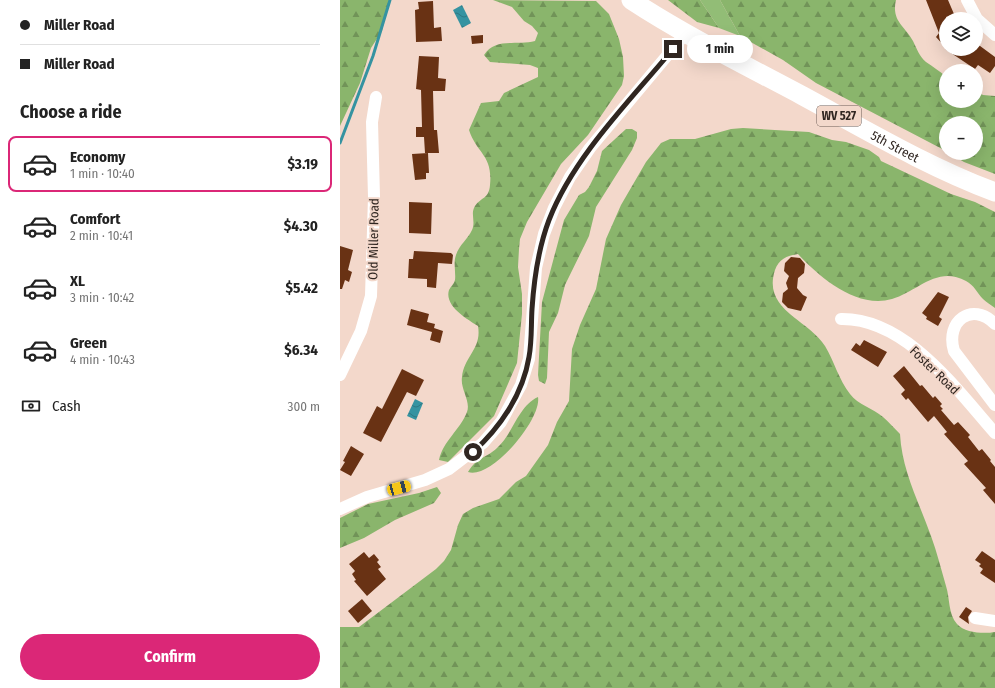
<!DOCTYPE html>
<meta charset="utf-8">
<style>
:root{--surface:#fff;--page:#f2f2f2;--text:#222;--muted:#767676;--line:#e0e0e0;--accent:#db2777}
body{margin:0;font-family:"Fira Sans Condensed",sans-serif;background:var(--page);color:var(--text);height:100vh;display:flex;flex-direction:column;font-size:15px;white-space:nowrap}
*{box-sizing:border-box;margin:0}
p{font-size:13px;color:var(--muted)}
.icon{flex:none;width:22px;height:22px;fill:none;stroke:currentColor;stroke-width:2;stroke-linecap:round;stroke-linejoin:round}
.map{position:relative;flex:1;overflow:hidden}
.panel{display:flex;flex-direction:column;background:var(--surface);width:340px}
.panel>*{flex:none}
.banner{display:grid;align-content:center;height:88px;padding:0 20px;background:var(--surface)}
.controls{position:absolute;left:599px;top:12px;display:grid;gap:8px}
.controls a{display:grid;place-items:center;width:44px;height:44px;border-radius:50%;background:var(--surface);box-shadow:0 4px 16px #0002;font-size:20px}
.end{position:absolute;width:18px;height:18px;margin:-9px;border:5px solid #302621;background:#fff;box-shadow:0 0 0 2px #fff}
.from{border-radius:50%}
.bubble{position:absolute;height:28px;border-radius:14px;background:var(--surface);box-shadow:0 4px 16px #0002;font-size:13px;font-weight:700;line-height:28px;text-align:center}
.car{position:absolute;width:12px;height:24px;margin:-12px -6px;border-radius:5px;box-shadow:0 0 3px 1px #0007;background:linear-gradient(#f5c518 24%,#345 0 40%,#f5c518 0 76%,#345 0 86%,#f5c518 0)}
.banner b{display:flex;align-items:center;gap:14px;height:38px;font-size:15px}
.banner b+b{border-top:1px solid var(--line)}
.banner i{width:10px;height:10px;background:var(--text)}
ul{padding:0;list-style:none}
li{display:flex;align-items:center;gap:12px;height:56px;margin:0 8px 6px;padding:0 12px;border:2px solid transparent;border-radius:8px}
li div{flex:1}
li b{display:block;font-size:15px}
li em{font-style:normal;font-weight:700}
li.on{border-color:var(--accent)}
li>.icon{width:36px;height:36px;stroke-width:1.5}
h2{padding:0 20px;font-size:18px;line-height:48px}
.pay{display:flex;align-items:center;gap:10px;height:44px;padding:0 20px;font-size:15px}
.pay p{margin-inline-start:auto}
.cta{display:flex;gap:8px;margin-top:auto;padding:8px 20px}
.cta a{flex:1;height:46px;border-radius:24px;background:var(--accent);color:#fff;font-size:16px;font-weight:700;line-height:46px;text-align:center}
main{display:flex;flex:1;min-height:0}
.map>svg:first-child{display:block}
.green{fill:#92bd76}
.forest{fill:url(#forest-firs)}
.water{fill:url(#water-waves)}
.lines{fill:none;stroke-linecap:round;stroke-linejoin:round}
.stream{stroke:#3593a1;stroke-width:3}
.building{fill:#693214}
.minor{stroke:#fff;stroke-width:12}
.primary{stroke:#fff;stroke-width:19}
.route{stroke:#302621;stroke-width:5}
.labels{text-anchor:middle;stroke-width:4;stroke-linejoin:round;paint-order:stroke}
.shield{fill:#f3d8cb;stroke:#6a5b54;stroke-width:1}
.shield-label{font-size:12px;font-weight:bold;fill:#302621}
.street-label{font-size:13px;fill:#302621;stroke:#f3d8cb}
</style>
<main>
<section class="panel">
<div class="banner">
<b><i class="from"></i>Miller Road</b>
<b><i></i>Miller Road</b>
</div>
<h2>Choose a ride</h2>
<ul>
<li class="on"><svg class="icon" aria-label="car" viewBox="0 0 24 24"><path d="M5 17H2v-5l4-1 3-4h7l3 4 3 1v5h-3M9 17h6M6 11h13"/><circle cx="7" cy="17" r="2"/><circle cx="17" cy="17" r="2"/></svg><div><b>Economy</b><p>1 min · 10:40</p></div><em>$3.19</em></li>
<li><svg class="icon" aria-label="car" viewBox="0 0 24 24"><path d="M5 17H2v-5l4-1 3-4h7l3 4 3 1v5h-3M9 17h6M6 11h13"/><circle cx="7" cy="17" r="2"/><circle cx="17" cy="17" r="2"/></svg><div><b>Comfort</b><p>2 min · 10:41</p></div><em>$4.30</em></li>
<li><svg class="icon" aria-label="car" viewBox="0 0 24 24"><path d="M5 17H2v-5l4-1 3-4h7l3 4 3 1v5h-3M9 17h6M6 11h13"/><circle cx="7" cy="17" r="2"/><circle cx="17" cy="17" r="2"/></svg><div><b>XL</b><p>3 min · 10:42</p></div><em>$5.42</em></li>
<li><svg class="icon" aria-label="car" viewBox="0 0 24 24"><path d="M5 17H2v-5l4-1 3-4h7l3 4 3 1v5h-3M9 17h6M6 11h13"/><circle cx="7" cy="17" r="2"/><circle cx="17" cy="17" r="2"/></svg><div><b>Green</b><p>4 min · 10:43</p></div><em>$6.34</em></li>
</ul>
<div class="pay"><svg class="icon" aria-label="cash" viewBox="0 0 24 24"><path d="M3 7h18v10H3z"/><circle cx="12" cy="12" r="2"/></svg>Cash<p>300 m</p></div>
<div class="cta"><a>Confirm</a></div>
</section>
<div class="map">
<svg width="655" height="688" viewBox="0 0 655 688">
<defs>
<pattern id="forest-firs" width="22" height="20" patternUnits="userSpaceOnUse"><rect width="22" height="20" fill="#8ab56c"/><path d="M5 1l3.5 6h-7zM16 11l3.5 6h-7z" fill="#719358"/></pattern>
<pattern id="water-waves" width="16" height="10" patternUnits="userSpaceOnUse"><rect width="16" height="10" fill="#3593a1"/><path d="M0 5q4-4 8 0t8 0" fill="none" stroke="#2d7883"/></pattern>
</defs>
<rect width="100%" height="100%" fill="#f3d8cb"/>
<path class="green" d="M360,0h20l20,36 -21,-8z"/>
<g class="forest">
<path d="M0,0h49l-7,31 -11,17 -11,35 -20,43z"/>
<path d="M153,0l103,1 13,13 10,25 4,18 1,19 -2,9 -34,50 -27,29 -34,58 -7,17 -1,10 -1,18 4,27v20l-5,49 -23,53 -46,46 -9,-2c4,-19 21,-30 28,-48 4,-11 -7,-23 -5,-35 2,-21 20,-28 16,-51 -11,-7 -34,-20 -29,-36 2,-4 5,-6 6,-10 1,-8 -2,-17 1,-25 3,-10 12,-16 16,-25 4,-9 -2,-16 3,-24 6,-9 14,-7 15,-21 3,-30 -13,-31 -21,-55l12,-27 18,-2 5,-8 34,-16v-9l-8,-3 -40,-3 -6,-7c11,-18 33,-9 51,-14l3,-8 -6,-7 -8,-5 -12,-14z"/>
<path d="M328,0h32l19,28 -22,-6z"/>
<path d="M380,0h176c-5,21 9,26 17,41 4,8 6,15 13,21 7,5 14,9 20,15v24h30v-10l7,4 12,1v78l-31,-12 -15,-9h27v-30h-30v28l-130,-68 -33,-23 -43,-24z"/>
<path d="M403,128l66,4 23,8 14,2 23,8 10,7 2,4 70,33 24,8 20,10v96c-4,-3 -9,-6 -12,-9 -6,-6 -9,-14 -17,-18 -29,-16 -49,11 -74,18 -35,10 -72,-21 -94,-45 -12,2 -19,5 -23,16 -13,40 33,49 50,76 9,15 14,34 25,48 8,11 23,14 33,23 6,5 11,11 17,17 2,37 19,68 31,102 6,16 10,33 15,50 4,12 2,28 11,38 8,9 27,10 38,8v56h-655v-61h19l77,-58 8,-8 7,-11 7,-25 5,-11 10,-6 26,-9 17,-17 10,-6 22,-31 9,-23 12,-21 3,-52 8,-24 16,-36 10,-50 15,-34 25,-43 15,-19 9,-4h25l36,-10z"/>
<path d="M286,129h6l5,3v6l-5,12 -36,57 -7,29 -24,49 -7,28 -9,19 -2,46 -2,6 -6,-3 -1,-6 4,-73 22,-82 15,-25 6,-3 4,-5 8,-16 5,-20z"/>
<path d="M198,397c4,22 -47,83 -70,75 10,-16 17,-13 29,-24 16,-14 21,-42 41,-51z"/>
<path d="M97,487l4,6 -7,10 -39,17 -31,18 -24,10v-30l28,-14 51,-11z"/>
</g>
<g class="water">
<path d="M122,5l9,18 -9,5 -9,-18z"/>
<path d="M75,399l8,4 -7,17 -9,-4z"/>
</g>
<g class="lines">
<path class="stream" d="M0,143l33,-87 17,-56"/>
</g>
<g class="building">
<path d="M586,0h22l6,14 -8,3v31l-10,-11 3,-4z"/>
<path d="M93,1l1,27 7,-1 1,14 -26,1 -1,-32 4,-1 -1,-7z"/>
<path d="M143,35v8l-11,1 -1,-8z"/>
<path d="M636,43l19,14v9l-5,7 -12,-8 -3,4 -30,-20h31z"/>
<path d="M79,56l20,1 -1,21 8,1 -1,12h-12l1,39h3l2,23h-14l-1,-16h-8v-10h6l-1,-37 -5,-1z"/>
<path d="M88,153l1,20h-3v6l-11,1 -3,-26z"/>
<path d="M69,202l23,1 -1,31 -22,-1z"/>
<path d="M0,246l13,4 -5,20 4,2 -3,10 -4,-2 -3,9h-2z"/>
<path d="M74,251l37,2 2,2 -1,9 -14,-1 -2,25 -9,-1v-8l-19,-1 1,-19h4z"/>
<path d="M451,257l9,1 5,6 -1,9 -6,5 -1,10 6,7 4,2 -6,14 -13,-3 -6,-6 1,-9 5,-4 -2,-6 3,-7 -5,-5 1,-8z"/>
<path d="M598,292l11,5 -10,20 3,2 -4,7 -12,-7 1,-2 -5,-4z"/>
<path d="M71,309l18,5 -2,8 8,2 -1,4 9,3 -3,12 -10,-3 2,-8 -25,-7z"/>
<path d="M524,340l23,12 -9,15 -27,-17 5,-7 4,3z"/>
<path d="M564,366l16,20 2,-1 11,13 2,-2 7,8 -2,2 3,3 -2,1 13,15 4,-3 12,13 -2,2 11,14 3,-2 9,11 -1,1 5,6v37l-12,-14 3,-2 -22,-24 4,-3 -24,-27 3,-2 -13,-16 -6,6 -20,-24 -2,2 -5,-6 4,-4 -12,-14z"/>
<path d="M62,369l22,11 -8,16 -9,-4 -26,50 -18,-9 14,-27 5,3z"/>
<path d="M11,446l13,8 -13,22 -11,-6 5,-8 -2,-1z"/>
<path d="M642,551l13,9v23l-15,-10 3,-4 -4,-3 2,-2 -6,-4z"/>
<path d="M24,552l5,6 5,-4 5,6 -2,2 4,5 -3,2 8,10 -19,17 -13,-15 2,-1 -4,-6 3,-3 -6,-7z"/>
<path d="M22,599l10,12 -14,12 -10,-12z"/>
<path d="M626,607l6,4 -4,6 1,7 -10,-7z"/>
</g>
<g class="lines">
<g class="minor">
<path d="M627,0l10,19 18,16"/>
<path d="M501,319c65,-1 115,70 154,114"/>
<path d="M655,324c-23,-23 -50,-3 -41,27l41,54"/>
<path d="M0,375l21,-44 10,-35 3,-99 -2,-75 4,-25"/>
<path d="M0,509l27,-12 58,-17 24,-11 34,-26 18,-21 20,-37 8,-26 7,-91 8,-34 10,-26 16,-31 20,-29 96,-115"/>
<path d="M635,618l20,3"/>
</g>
<path class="primary" id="s1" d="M291,0c55,36 114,65 172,96 63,34 125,71 192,96"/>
</g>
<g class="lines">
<path class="route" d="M133,452c27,-24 50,-58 56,-95 3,-16 2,-32 3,-48 2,-30 6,-60 17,-89 25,-64 80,-118 124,-171"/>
</g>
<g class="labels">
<rect class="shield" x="477" y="106" width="44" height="20" rx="3"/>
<g class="shield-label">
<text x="499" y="120">WV 527</text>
</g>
<g class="street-label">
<text dy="5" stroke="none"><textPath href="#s1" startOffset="302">5th Street</textPath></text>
<text transform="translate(33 239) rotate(-89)" y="5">Old Miller Road</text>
<text transform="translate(595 370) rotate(44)" y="5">Foster Road</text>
</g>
</g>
</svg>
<div class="controls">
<a><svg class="icon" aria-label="layers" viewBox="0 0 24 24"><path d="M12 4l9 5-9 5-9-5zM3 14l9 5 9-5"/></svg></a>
<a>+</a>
<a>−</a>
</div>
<i class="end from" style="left:133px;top:452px"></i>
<i class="end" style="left:333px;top:49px"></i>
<div class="bubble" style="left:347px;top:35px;width:66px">1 min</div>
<i class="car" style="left:59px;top:488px;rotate:75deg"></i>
</div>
</main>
